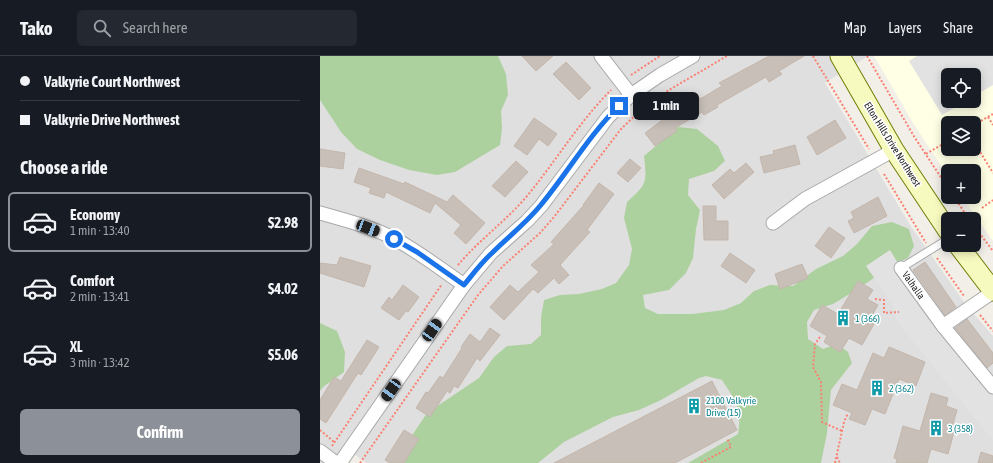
<!DOCTYPE html>
<meta charset="utf-8">
<style>
:root{--surface:#171b24;--page:#242831;--text:#f1f3f6;--muted:#9ea1a6;--line:#363941;--accent:#8c9099}
body{margin:0;font-family:"Asap Condensed",sans-serif;background:var(--page);color:var(--text);height:100vh;display:flex;flex-direction:column;font-size:15px;white-space:nowrap}
*{box-sizing:border-box;margin:0}
p{font-size:13px;color:var(--muted)}
.icon{flex:none;width:22px;height:22px;fill:none;stroke:currentColor;stroke-width:2;stroke-linecap:round;stroke-linejoin:round}
.map{position:relative;flex:1;overflow:hidden}
.details{display:flex;flex-direction:column;background:var(--surface);width:320px}
.details>*{flex:none}
.guide{display:grid;align-content:center;height:88px;padding:0 20px;background:var(--surface)}
.controls{position:absolute;left:621px;top:12px;display:grid;gap:8px}
.controls a{display:grid;place-items:center;width:40px;height:40px;border-radius:6px;background:var(--surface);box-shadow:0 2px 10px #0003;font-size:20px}
.end{position:absolute;width:18px;height:18px;margin:-9px;border:5px solid #1a73e8;background:#fff;box-shadow:0 0 0 2px #fff}
.from{border-radius:50%}
.bubble{position:absolute;height:28px;border-radius:6px;background:var(--surface);box-shadow:0 2px 10px #0003;font-size:13px;font-weight:700;line-height:28px;text-align:center}
.car{position:absolute;width:12px;height:24px;margin:-12px -6px;border-radius:5px;box-shadow:0 0 3px 1px #0007;background:linear-gradient(#222 24%,#8ab4d8 0 40%,#222 0 76%,#8ab4d8 0 86%,#222 0)}
.guide b{display:flex;align-items:center;gap:14px;height:38px;font-size:15px}
.guide b+b{border-top:1px solid var(--line)}
.guide i{width:10px;height:10px;background:var(--text)}
ul{padding:0;list-style:none}
li{display:flex;align-items:center;gap:12px;height:60px;margin:0 8px 6px;padding:0 12px;border:2px solid transparent;border-radius:6px}
li div{flex:1}
li b{display:block;font-size:15px}
li em{font-style:normal;font-weight:700}
li.on{border-color:var(--accent)}
li>.icon{width:36px;height:36px;stroke-width:1.5}
h2{padding:0 20px;font-size:18px;line-height:48px}
.cta{display:flex;gap:8px;margin-top:auto;padding:8px 20px}
.cta a{flex:1;height:46px;border-radius:6px;background:var(--accent);color:#fff;font-size:16px;font-weight:700;line-height:46px;text-align:center}
header{display:flex;align-items:center;gap:24px;box-sizing:border-box;height:56px;padding:0 20px;background:var(--surface);border-bottom:1px solid var(--line)}
header strong{font-size:19px}
nav{display:flex;gap:22px;margin-inline-start:auto;font-size:14px}
.search{width:280px;height:36px;background:var(--page);display:flex;align-items:center;gap:10px;box-sizing:border-box;padding:0 14px;border-radius:6px;color:var(--muted);font-size:15px}
main{display:flex;flex:1;min-height:0}
.map>svg:first-child{display:block}
.residential{fill:#e0dfdf}
.education{fill:#ffffe5;fill-rule:evenodd}
.forest{fill:#add19e}
.parking{fill:#e2e2e2}
.building{fill:#c7bfb8;stroke:#c4b6ab}
.lines{fill:none;stroke-linecap:round;stroke-linejoin:round}
.lane-casing{stroke:#a9a9a9;stroke-width:9}
.street-casing{stroke:#a9a9a9;stroke-width:15}
.secondary-casing{stroke:#707d05;stroke-width:21}
.path{stroke:#fa8072;stroke-width:2;stroke-dasharray:2 2;stroke-linecap:butt}
.lane{stroke:#fff;stroke-width:7}
.street{stroke:#fff;stroke-width:13}
.secondary{stroke:#f7fabf;stroke-width:19}
.route{stroke:#1a73e8;stroke-width:5}
.labels{text-anchor:middle;stroke-width:3;stroke-linejoin:round;paint-order:stroke}
.street-label{font-size:10px;fill:#222;stroke:#fff}
.culture-label{font-size:10px;fill:#0d838f;stroke:#fff;text-anchor:start}
</style>
<header>
<strong>Tako</strong>
<div class="search"><svg class="icon" aria-label="search" viewBox="0 0 24 24"><circle cx="10" cy="10" r="6"/><path d="M15 15l6 6"/></svg>Search here</div>
<nav><a>Map</a><a>Layers</a><a>Share</a></nav>
</header>
<main>
<section class="details">
<div class="guide">
<b><i class="from"></i>Valkyrie Court Northwest</b>
<b><i></i>Valkyrie Drive Northwest</b>
</div>
<h2>Choose a ride</h2>
<ul>
<li class="on"><svg class="icon" aria-label="car" viewBox="0 0 24 24"><path d="M5 17H2v-5l4-1 3-4h7l3 4 3 1v5h-3M9 17h6M6 11h13"/><circle cx="7" cy="17" r="2"/><circle cx="17" cy="17" r="2"/></svg><div><b>Economy</b><p>1 min · 13:40</p></div><em>$2.98</em></li>
<li><svg class="icon" aria-label="car" viewBox="0 0 24 24"><path d="M5 17H2v-5l4-1 3-4h7l3 4 3 1v5h-3M9 17h6M6 11h13"/><circle cx="7" cy="17" r="2"/><circle cx="17" cy="17" r="2"/></svg><div><b>Comfort</b><p>2 min · 13:41</p></div><em>$4.02</em></li>
<li><svg class="icon" aria-label="car" viewBox="0 0 24 24"><path d="M5 17H2v-5l4-1 3-4h7l3 4 3 1v5h-3M9 17h6M6 11h13"/><circle cx="7" cy="17" r="2"/><circle cx="17" cy="17" r="2"/></svg><div><b>XL</b><p>3 min · 13:42</p></div><em>$5.06</em></li>
</ul>
<div class="cta"><a>Confirm</a></div>
</section>
<div class="map">
<svg width="673" height="407" viewBox="0 0 673 407">
<rect width="100%" height="100%" fill="#f2efe9"/>
<path class="residential" d="M0,0h548l-43,27 85,142 56,80 27,31v127h-627l-17,-13 -9,13h-20z"/>
<path class="education" d="M554,0h119v185l-31,-44h12v-26h-26v5l-35,-53zM628,19h26v26h-26zM628,67h26v26h-26z"/>
<g class="forest">
<path d="M0,0h178l8,18 2,21 -7,16 1,17 -2,17 -45,27 -18,3 -28,-5 -29,-10 -23,-11 -16,-17 -21,-32z"/>
<path d="M358,71l19,2 21,17 7,15 -11,10 -25,8 -1,16 12,15 -4,19 -3,29 -7,15 -17,17 -26,5 2,13 13,6h34l32,-4 17,-7 13,-12 16,-6 23,1 23,-17 27,-13 14,-12 15,-18 20,-4 17,7 5,17 -6,12 -19,9 -28,20 -28,17 -19,6 -7,12 1,17 15,10 14,-5 11,8 4,11 -21,27 -4,43 -6,30h-133l50,-29c4,-26 -2,-33 -16,-54l-16,-4 -7,2 -38,22 -22,10 -26,7 -49,25 -26,21h-143l13,-11 5,-18 14,-21 52,-35 15,-21 13,-11 24,-2 10,-9v-18l3,-17 16,-5 19,-1 23,-5 14,-6 13,-18 3,-16 -8,-31 3,-16c20,-18 20,-19 17,-46z"/>
<path d="M0,267l17,8 8,21 -1,20 -21,15 -3,4z"/>
</g>
<g class="parking">
<path d="M597,0h76v29l-19,11v-21h-26v26h18l-24,14 -33,-54z"/>
<path d="M570,194l11,18 92,119v54l-95,-118 -2,-4 -3,-14 -27,-39z"/>
</g>
<g class="building">
<path d="M202,0h31l-17,15z"/>
<path d="M449,0h35l-25,15 3,3 -13,8 -3,-5 -49,28 1,2 -14,8 -2,-3 -27,16 2,3 -22,15 -10,-13 36,-27 -1,-1 17,-10 3,4 22,-13 -3,-3z"/>
<path d="M246,6l25,26 -12,12 -26,-26z"/>
<path d="M214,62l23,16 -9,12 -9,-7 -12,16 -13,-9z"/>
<path d="M515,64l11,18 -29,17 -10,-18z"/>
<path d="M475,89l5,19 -36,9 -4,-16 14,-3 -1,-3z"/>
<path d="M0,93l25,4 -2,16 -23,-3z"/>
<path d="M310,103l11,9 -13,14 -11,-9z"/>
<path d="M196,105l12,11 -23,25 -13,-11z"/>
<path d="M426,107l8,9 -30,27 -12,-14 18,-16 4,4z"/>
<path d="M39,112l45,16 1,-2 42,20 6,-7 32,28 -19,21 -12,-11 7,-8 -26,-22 -5,10 -44,-21 -2,6 -15,-5 2,-5 -17,-6z"/>
<path d="M279,127l15,11 -27,36 3,2 -30,33 9,10 -10,9 -5,-6 -16,15 -5,-4 -29,31 -14,-13 20,-22 8,7 21,-20 -8,-7 23,-21 -3,-2 33,-37h-1z"/>
<path d="M558,141l9,19 -33,17 -6,-12 6,-3 -3,-6z"/>
<path d="M383,150h13v15h12v19h-24z"/>
<path d="M509,171l16,11 -14,20 -16,-12z"/>
<path d="M410,197l25,17 -9,13 -25,-17z"/>
<path d="M20,201l31,9 -7,21 -44,-14v-10l17,2z"/>
<path d="M605,206l31,45 -11,8 -32,-45z"/>
<path d="M482,208l6,14 -28,11 -5,-15z"/>
<path d="M538,225l15,9 -6,9 11,6 -9,16 5,3 -12,21 -13,-7 -9,14 -16,-10 3,-6 -17,-10 12,-21 16,9z"/>
<path d="M83,229l16,12 -11,15 -2,-1 -7,9 -18,-12 8,-11 3,3z"/>
<path d="M647,263l26,34v10l-6,5 -32,-40z"/>
<path d="M170,272l10,7 -20,26 -3,-3 -19,30 -4,-2 -4,7 -3,-2 -17,26 -14,-9 10,-16 2,1 12,-17 3,2 19,-30 -1,-1 9,-13 10,8z"/>
<path d="M47,284l12,7 -18,28 -3,-2 -32,50 -6,-4v-19l14,-23 7,4z"/>
<path d="M569,291l36,15 -9,24 -17,-7 -14,35 -13,-5 -7,16 -16,-6 3,-6 -19,-8 9,-21 15,6 16,-37 11,5z"/>
<path d="M392,325l25,49 -62,33h-121z"/>
<path d="M611,337l17,5 -2,8 11,4 -6,21 3,1 -6,22 -17,-5 -4,14h-31l1,-4 -3,-1 9,-32 17,5z"/>
<path d="M84,374l15,9 -15,24h-14l-5,-3z"/>
<path d="M661,396l12,4v7h-15z"/>
</g>
<g class="lines">
<g class="lane-casing">
<path id="lane" d="M581,212l47,-29"/>
</g>
<g class="street-casing">
<g id="street">
<path d="M281,0l30,39"/>
<path d="M0,157c25,7 52,14 75,26 24,13 46,30 69,46"/>
<path d="M453,167l32,-24 89,-49"/>
<path d="M581,212l42,58 50,61"/>
<path d="M623,270l50,-34"/>
<path d="M0,395l16,12"/>
<path d="M20,407l124,-178 27,-32 36,-32 14,-15 67,-89 23,-22 29,-20 33,-19"/>
</g>
</g>
<g class="secondary-casing">
<g id="secondary">
<path d="M520,0l54,94 54,81"/>
<path d="M638,189l35,46"/>
</g>
</g>
<g class="path">
<path d="M493,0l56,93"/>
<path d="M547,0l48,82 33,50"/>
<path d="M311,19l29,-19"/>
<path d="M668,61l5,8"/>
<path d="M654,69l19,-11"/>
<path d="M654,86l19,31"/>
<path d="M606,98l22,-13"/>
<path d="M564,118l42,69"/>
<path d="M634,141l15,22"/>
<path d="M662,152l11,-8"/>
<path d="M654,170l19,25"/>
<path d="M617,202l27,38"/>
<path d="M138,209c21,-25 48,-44 69,-69 29,-35 52,-74 84,-106"/>
<path d="M555,243l9,1v13l15,-1"/>
<path d="M660,259l13,16"/>
<path d="M500,281l-5,7 -2,23 8,15 1,40 20,9"/>
<path d="M0,374l14,12"/>
<path d="M12,390l110,-162"/>
<path d="M517,401l3,6"/>
<path d="M40,407l118,-168 25,-29 37,-33 14,-16 67,-88 21,-20 27,-19 58,-34"/>
<path d="M381,407l30,-16 -4,-9"/>
<path d="M515,407l9,-41 4,-9"/>
</g>
<use href="#lane" class="lane"/>
<use href="#street" class="street"/>
<use href="#secondary" class="secondary"/>
</g>
<g class="lines">
<path class="route" d="M74,183l23,13 47,33c9,-11 17,-22 28,-32 16,-16 33,-29 48,-47 27,-32 48,-70 79,-100"/>
</g>
<defs>
<g id="building-bare" transform="scale(1.2)"><path d="M-4-6H4V6H1V3H-1V6H-4ZM-2.5-4.3h1.7v1.8h-1.7ZM.8-4.3h1.7v1.8H.8ZM-2.5-1h1.7V.8h-1.7ZM.8-1h1.7V.8H.8Z" fill="#0f9aa8" stroke="#fff" stroke-width="2.5" paint-order="stroke"/></g>
</defs>
<g fill-rule="evenodd">
<use href="#building-bare" x="523" y="262"/>
<use href="#building-bare" x="557" y="332"/>
<use href="#building-bare" x="374" y="350"/>
<use href="#building-bare" x="616" y="372"/>
</g>
<g class="labels">
<g class="street-label">
<text transform="translate(573 88) rotate(58)" y="4">Elton Hills Drive Northwest</text>
<text transform="translate(594 229) rotate(55)" y="4">Valhalla</text>
</g>
<g class="culture-label">
<text x="535" y="266">1 (366)</text>
<text x="569" y="336">2 (362)</text>
<text x="386" y="348">2100 Valkyrie<tspan x="386" dy="12">Drive (15)</tspan></text>
<text x="628" y="376">3 (358)</text>
</g>
</g>
</svg>
<div class="controls">
<a><svg class="icon" aria-label="locate" viewBox="0 0 24 24"><circle cx="12" cy="12" r="6"/><path d="M12 2v4M12 18v4M2 12h4M18 12h4"/></svg></a>
<a><svg class="icon" aria-label="layers" viewBox="0 0 24 24"><path d="M12 4l9 5-9 5-9-5zM3 14l9 5 9-5"/></svg></a>
<a>+</a>
<a>−</a>
</div>
<i class="end from" style="left:74px;top:183px"></i>
<i class="end" style="left:299px;top:50px"></i>
<div class="bubble" style="left:313px;top:36px;width:66px">1 min</div>
<i class="car" style="left:48px;top:172px;rotate:111deg"></i>
<i class="car" style="left:112px;top:274px;rotate:35deg"></i>
<i class="car" style="left:71px;top:334px;rotate:215deg"></i>
</div>
</main>
